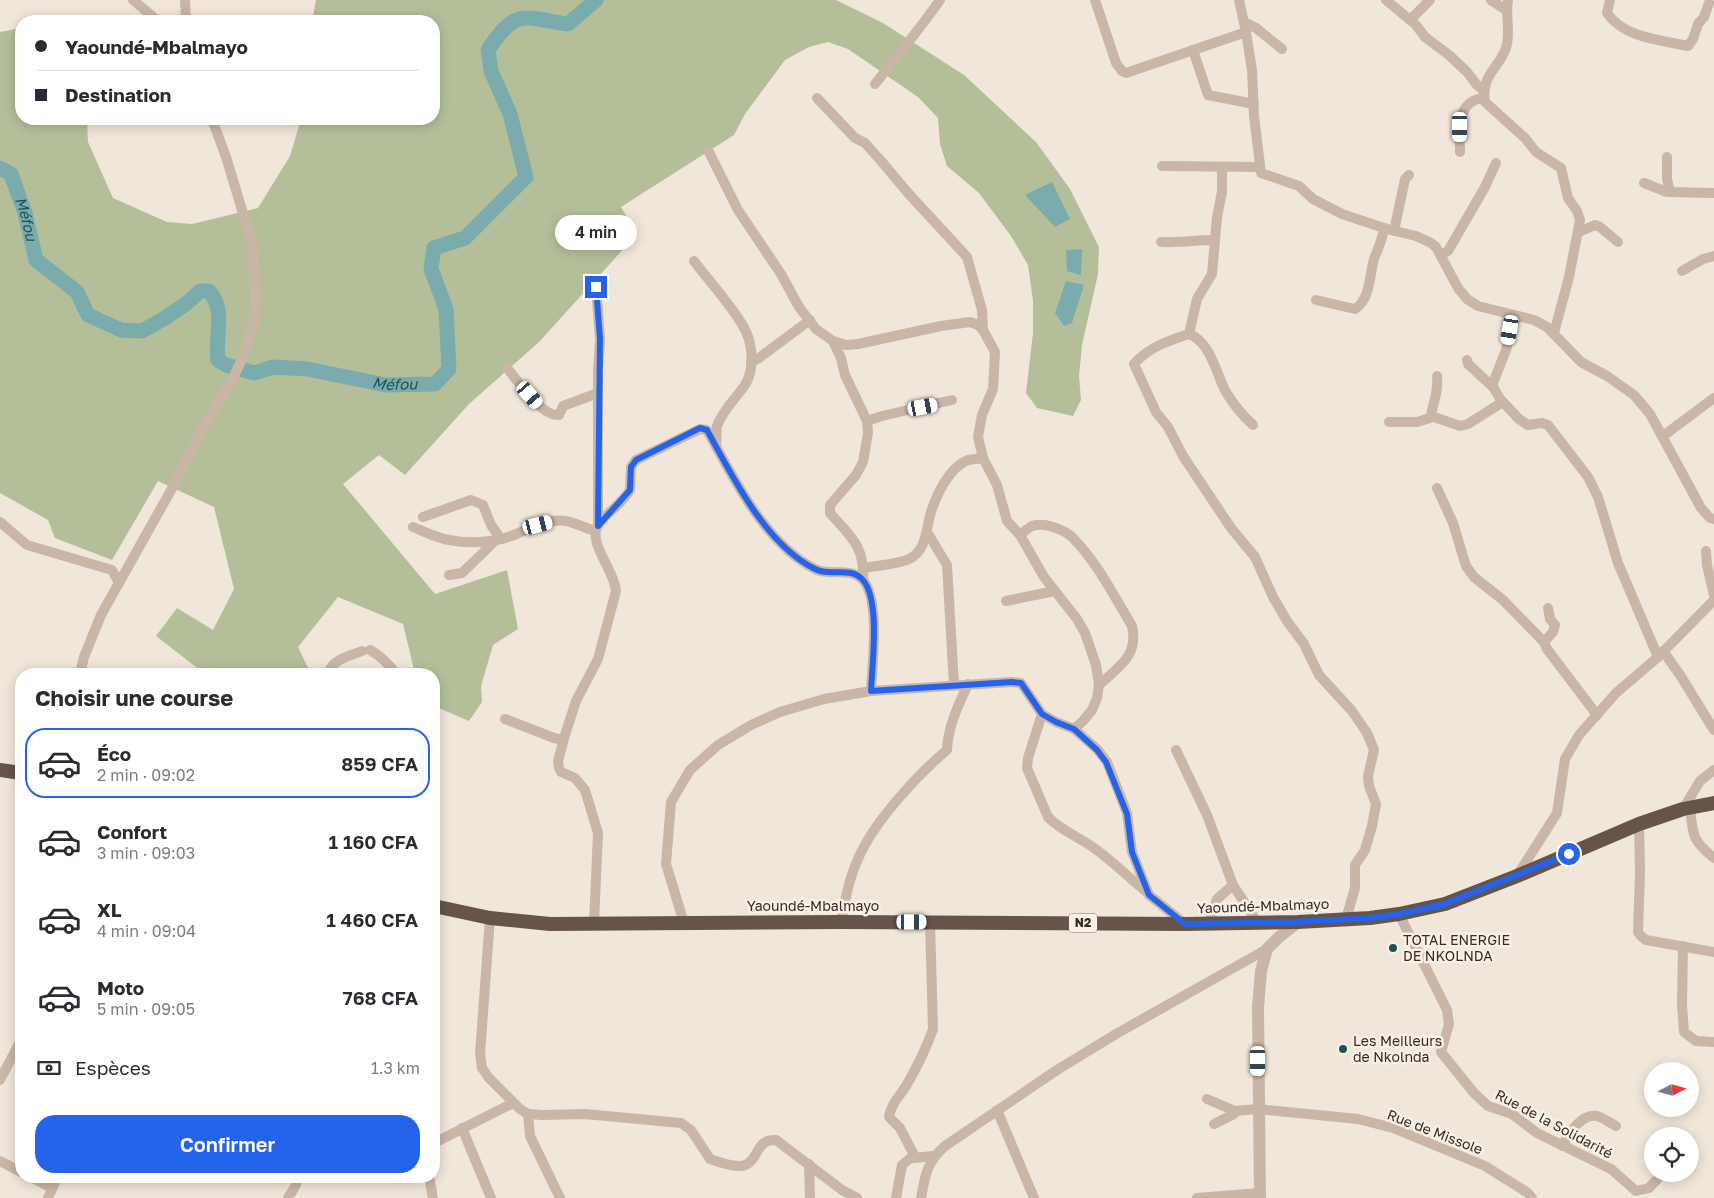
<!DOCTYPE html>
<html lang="fr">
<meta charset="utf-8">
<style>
:root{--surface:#fff;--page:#f7f7f7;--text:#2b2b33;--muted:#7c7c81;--line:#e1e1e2;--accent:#2563eb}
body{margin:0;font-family:"Golos Text",sans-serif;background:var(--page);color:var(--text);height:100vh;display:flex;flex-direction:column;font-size:19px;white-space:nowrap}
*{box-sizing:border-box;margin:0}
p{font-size:16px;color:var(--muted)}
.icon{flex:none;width:28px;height:28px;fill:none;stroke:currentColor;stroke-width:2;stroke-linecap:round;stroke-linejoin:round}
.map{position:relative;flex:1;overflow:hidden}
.side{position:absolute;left:15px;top:668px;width:425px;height:515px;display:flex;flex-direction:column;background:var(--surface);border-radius:20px;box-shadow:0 2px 12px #0003}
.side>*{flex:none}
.top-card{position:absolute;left:15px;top:15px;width:425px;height:110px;border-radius:20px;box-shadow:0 2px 12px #0003;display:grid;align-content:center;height:110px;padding:0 20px;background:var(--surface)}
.needle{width:32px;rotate:84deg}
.tools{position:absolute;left:1644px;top:1062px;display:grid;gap:10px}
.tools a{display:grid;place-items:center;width:55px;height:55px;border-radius:50%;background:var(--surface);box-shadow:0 2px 12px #0003;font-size:25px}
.end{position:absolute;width:22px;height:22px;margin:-11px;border:6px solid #2563eb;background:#fff;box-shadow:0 0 0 2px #fff}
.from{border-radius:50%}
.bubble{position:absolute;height:35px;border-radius:18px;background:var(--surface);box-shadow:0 2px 12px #0003;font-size:16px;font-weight:600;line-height:35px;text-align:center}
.car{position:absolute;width:15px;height:30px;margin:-15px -8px;border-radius:6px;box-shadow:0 0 4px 1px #0007;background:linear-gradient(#fff 24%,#345 0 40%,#fff 0 76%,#345 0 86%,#fff 0)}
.top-card b{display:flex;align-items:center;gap:18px;height:48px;font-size:19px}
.top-card b+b{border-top:1px solid var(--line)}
.top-card i{width:12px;height:12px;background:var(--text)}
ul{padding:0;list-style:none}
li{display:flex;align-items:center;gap:15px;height:70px;margin:0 10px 8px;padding:0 10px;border:2px solid transparent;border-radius:20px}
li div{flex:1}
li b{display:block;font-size:19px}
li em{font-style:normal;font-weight:600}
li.active{border-color:var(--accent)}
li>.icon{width:45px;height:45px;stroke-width:1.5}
h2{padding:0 20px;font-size:22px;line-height:60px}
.pay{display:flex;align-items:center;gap:12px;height:55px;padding:0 20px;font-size:19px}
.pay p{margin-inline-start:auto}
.cta{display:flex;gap:10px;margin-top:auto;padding:10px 20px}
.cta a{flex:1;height:58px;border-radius:20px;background:var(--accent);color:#fff;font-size:20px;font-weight:600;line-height:58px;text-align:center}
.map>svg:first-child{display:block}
.green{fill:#b4bf9a}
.water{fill:#7aacad}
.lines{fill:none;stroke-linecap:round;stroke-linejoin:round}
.river{stroke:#7aacad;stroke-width:15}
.minor{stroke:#c9b6a6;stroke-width:10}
.tertiary{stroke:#c9b6a6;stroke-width:12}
.trunk{stroke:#66544b;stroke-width:14}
.route{stroke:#2563eb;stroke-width:6}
.poi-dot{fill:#1d5255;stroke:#f9f0e6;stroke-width:2}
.labels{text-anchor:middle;stroke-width:5;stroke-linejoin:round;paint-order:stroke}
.shield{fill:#f9f0e6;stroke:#706660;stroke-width:1}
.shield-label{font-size:12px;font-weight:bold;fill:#352b27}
.street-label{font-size:14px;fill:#352b27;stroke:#f9f0e6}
.poi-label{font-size:14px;fill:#352b27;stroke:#f9f0e6;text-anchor:start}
.water-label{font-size:15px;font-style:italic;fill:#1d5255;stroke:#f9f0e6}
</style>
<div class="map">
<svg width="1714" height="1198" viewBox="0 0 1714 1198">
<rect width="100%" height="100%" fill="#f1e6da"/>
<path class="green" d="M316,0h520l47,23 81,52 72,67 34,47 29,58 -1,27 -16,71 -3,31 2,24 -8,16 -36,-8 -11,-15 7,-60v-32l-5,-36 -17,-29 -32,-43 -32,-27 -7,-22 -2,-26 -20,-21 -70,-48 -20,-7 -19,5 -24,13 -40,54 -11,21 -113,72 16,27 -98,108 -70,62 -64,71 -26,-20 -36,29 92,110 72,-24 11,59 -25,16 -12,41 1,16 -13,19 -35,-15v-32h-19l-12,-50 -65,-27 -40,50 13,27h-106l-49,-38 21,-28 36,22 21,-41 -20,-82 -56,-26 -46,79 -57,-22 -7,-18 -48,-27v-461l21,-4v91h66l1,23 25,56 54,24 25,2 66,-16 32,-52 11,-37h133v-98h-122z"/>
<g class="water">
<path d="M1052,182l18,37 -15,8 -30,-32z"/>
<path d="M1082,249l-1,26 -14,-4 -1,-21z"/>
<path d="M1066,281l18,4 -12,38 -8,3 -9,-13z"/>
</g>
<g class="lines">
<path class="river" id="s1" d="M0,168l11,6 14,39 11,47 41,32 11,23 33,15 21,1 23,-13 22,-15 13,-12h9c18,21 5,45 9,69l8,5 28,8 19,-6 34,2 79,16 49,-1 14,-15 -3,-60 -15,-40 3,-21 31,-10 61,-61 -16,-63 -19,-43 -3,-21c28,-42 34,-33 80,-26l28,-24"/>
<g class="minor">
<path d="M133,0l25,21"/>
<path d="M185,0l1,21"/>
<path d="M1095,0l21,63 6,8 4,2 120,-41"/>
<path d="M1239,0l7,32 6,38 2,46 7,57 38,13 14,13 29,15 45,15 29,7 15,7 5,4 22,41 9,11 11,7 56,14 13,7 34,35 26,14 27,19 16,19 51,94 9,10 4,1"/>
<path d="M1386,0l30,25 9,12 24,18 18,17 10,13 7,6"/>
<path d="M1491,0l15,10"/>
<path d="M1508,0c-3,15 3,33 -2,48 -8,22 -25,26 -21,54l40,36 11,14 25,16 7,30 9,13 3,9 -11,57 -15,56"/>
<path d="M1610,0l-3,13c17,25 54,27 81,33l5,-7 5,-15 6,-7 5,-14"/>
<path d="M1410,20l20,-20"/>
<path d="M1244,22l12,6 26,21"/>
<path d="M1193,50l15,45 46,9"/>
<path d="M875,84c22,-28 45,-55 65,-84"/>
<path d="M817,98l38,40 10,5 17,19 26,31 59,64 15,53 1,20"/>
<path d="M709,152l29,58 43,64 18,33 17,22 17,12 13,4 12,-1 83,-18 29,-4 8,3 5,5 12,22 -2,37 -11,26 -4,22 5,21 14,27 10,36 13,14 24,42 33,42 8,14 11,32 3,20 -2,13 -5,12 -9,11 -9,8"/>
<path d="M1460,152c0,-15 -4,-38 10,-49 3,-3 10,-4 14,-6"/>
<path d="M1667,157v22l3,13"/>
<path d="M1162,166l98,1"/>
<path d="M1222,167v25l-5,25 -5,57 -15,25 -8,35c-21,7 -40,13 -55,30l22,48 12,15 15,29 48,72 24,29 18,40 14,24 17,23 15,31 33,36 15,22 7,17 -6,26 1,10 7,18 -4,22 -7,24 -10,15v23l-9,31"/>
<path d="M1644,183l23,9 47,1"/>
<path d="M1394,231l11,-52 4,-4"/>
<path d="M1579,232l16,-7 5,2 18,15"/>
<path d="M1161,242c19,1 36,-2 54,-2"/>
<path d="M1441,255l7,-4 37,-64 11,-24"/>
<path d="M694,261c15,20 37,44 49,65 10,16 12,43 2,59 -9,13 -23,26 -28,41 -1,6 0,14 -1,20"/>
<path d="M1682,271l21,-12 11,-3"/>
<path d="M596,287l4,52 -2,32v155"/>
<path d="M1316,300l39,9c16,-11 14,-33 19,-50 4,-11 9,-20 10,-31"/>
<path d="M1189,334c22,8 27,40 37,58 7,12 16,23 27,33"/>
<path d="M833,341l8,17 4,17 22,46 1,12 -5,29 -7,13 -26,30v8c20,23 35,33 33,67"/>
<path d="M1467,360l1,4 25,23"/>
<path d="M751,362l8,-4 51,-38"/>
<path d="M507,368c11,13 35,49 52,47l4,-9 35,-13"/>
<path d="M1437,376c2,17 -4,25 -6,40l29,10 8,-2 33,-21c0,-7 -8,-11 -8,-20l13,-33 8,-34"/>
<path d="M1501,400l18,19 9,6 14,-2 6,2 40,52 10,20 20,66 40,94"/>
<path d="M867,421l15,-5 70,-16"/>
<path d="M1389,422h28l16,-5"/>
<path d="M1663,436l51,-38"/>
<path d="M1437,488l16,35 13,43 8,11 29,23 41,42"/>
<path d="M423,517l48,-17 12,5 8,20 10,14"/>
<path d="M0,522l27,23 85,25 7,13"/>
<path d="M413,527c12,5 24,11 36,13 15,3 32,3 47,0 24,-3 45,-23 70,-19 9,2 20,7 29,10"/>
<path d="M927,532l20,33 7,120"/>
<path d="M1020,535c4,-3 8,-7 12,-9 12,-4 31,3 40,11 25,25 42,59 60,89 7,30 -14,41 -33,59"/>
<path d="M1706,551l1,14 7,30"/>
<path d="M863,568c12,-2 36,-4 46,-9 19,-9 17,-34 23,-50 6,-17 18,-42 36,-49 5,-1 10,-1 15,-2"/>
<path d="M449,575l13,-2 34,-33"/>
<path d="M1006,601l49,-10"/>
<path d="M1548,608l2,11 5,6 -2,7 -9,10 3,7 50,66"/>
<path d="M370,650c11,6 18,13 26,24"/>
<path d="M1663,651l17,24 34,55"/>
<path d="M80,674l4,-17 17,-42 69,-123 31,-60 32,-54 10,-21 11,-35 1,-26 -3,-53 -26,-86 -14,-38"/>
<path d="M328,674c4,-15 22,-18 34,-23"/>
<path d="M1042,714l-14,44 -1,10 21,49c12,13 31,20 46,31 20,14 36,31 55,46"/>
<path d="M505,719l49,19 9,2"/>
<path d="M1176,750l31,65 26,70 24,37"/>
<path d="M1690,808c3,28 2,32 24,50"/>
<path d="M1683,809l17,-28 14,-11"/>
<path d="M1639,824l1,48 -2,60 3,4 5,4 68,12"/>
<path d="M1517,876l40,-63 8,-54 14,-24 37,-42 42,-36 56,-57"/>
<path d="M1399,914l48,96 2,14 -8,28 33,41 14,13 24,8 25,19 74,36 25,22 13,-3 13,-14"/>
<path d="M490,918l-10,136 2,14 7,10 31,31 8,5 14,1 43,-1 96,9 10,7 19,29c9,3 23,8 32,7 17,-3 13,-28 34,-26l66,50 15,8"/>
<path d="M841,922c4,-22 8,-43 17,-63 15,-36 59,-84 89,-109 1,-24 11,-44 21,-66"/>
<path d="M930,922l3,107c-7,20 -17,40 -27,57 -7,11 -15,18 -17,31l11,11 14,27v3l19,-2"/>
<path d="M684,923l-18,-59 5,-62 19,-32 28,-25 33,-20 29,-13 44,-13 47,-8 141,-9 9,1 21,31 14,8 18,7 23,20 10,13 20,51 5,39 17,43 36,29"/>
<path d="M1209,923l8,-24 16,-14"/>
<path d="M594,924l4,-91 -13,-43 -10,-12 -14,-6 -2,-4 -1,-7 7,-26 11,-34 22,-42 18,-68c-1,-20 -29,-49 -18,-66 9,-13 24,-21 32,-35l1,-23 5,-7 64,-31 7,1c26,47 58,114 108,139 15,8 34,-3 47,10 19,19 10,87 9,112"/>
<path d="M1683,946l-1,59 2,27 12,9 18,1"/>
<path d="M0,1080l21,-40"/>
<path d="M1207,1099l28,12 23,-2 100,10 35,9 92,38 43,27 4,5"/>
<path d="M997,1110l37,88"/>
<path d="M528,1114l2,22 30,62"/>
<path d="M1214,1124l20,-10 1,-3"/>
<path d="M462,1128l29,70"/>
<path d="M434,1143l79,-40"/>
<path d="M1562,1146c7,-12 19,-33 35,-30 7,2 13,7 19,10"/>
<path d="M0,1161l21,11"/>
<path d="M809,1164l1,34"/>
<path d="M29,1176l23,12"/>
<path d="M429,1176l4,22"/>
<path d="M48,1198l10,-22"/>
<path d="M288,1198l8,-13 2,-9"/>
<path d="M896,1198l6,-33 12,-10"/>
<path d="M921,1198c4,-23 6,-36 24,-52l112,-76 59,-36 151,-85"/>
<path d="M1197,1198l63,-5"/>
</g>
<path class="tertiary" d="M1260,1198l-2,-191 3,-36 6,-22 12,-12 19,-15"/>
<g class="trunk">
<path d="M0,770l21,3"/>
<path d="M434,906l56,12 60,6 291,-2 344,2 113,-2 72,-4 29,-4 46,-10 72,-28 122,-52 44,-15 31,-6"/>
</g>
</g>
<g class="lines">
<path class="route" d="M596,287l4,52 -2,187 32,-36 1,-23 5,-7 64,-32 7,2c26,47 58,114 108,139 15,8 34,-3 47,10 19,19 10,87 9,112l141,-9 9,1 21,31 14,8 18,7 23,21 9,12 21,52 5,38 17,43 36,29 113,-2 72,-4 30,-4 45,-10 124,-50"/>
</g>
<g class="poi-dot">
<circle cx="1393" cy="948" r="5"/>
<circle cx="1343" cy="1049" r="5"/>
</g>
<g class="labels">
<rect class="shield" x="1069" y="913.5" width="28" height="19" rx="4"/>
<g class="shield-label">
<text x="1083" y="927">N2</text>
</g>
<g class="street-label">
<text x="813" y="911">Yaoundé-Mbalmayo</text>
<text transform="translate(1263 906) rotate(-2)" y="5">Yaoundé-Mbalmayo</text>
<text transform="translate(1554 1124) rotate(28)" y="5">Rue de la Solidarité</text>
<text transform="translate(1435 1132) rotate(21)" y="5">Rue de Missole</text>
</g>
<g class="poi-label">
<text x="1403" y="945">TOTAL ENERGIE<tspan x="1403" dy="16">DE NKOLNDA</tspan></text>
<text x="1353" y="1046">Les Meilleurs<tspan x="1353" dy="16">de Nkolnda</tspan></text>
</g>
<g class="water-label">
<text dy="5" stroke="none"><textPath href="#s1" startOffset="60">Méfou</textPath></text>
<text dy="5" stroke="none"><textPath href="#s1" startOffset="570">Méfou</textPath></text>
</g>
</g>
</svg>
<div class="tools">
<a><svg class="needle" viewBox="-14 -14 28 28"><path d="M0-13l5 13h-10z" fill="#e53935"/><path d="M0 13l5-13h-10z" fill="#7c7c81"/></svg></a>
<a><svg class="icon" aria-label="locate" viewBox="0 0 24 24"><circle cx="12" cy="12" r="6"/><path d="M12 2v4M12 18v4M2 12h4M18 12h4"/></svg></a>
</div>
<i class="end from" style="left:1569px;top:854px"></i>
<i class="end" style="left:596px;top:287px"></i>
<div class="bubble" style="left:555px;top:215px;width:82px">4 min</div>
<i class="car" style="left:1460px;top:127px;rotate:180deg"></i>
<i class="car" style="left:1510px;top:330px;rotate:190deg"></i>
<i class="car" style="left:530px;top:395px;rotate:139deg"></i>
<i class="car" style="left:923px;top:407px;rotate:80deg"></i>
<i class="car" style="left:538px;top:525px;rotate:76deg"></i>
<i class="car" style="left:912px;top:922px;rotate:90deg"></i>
<i class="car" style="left:1258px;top:1061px;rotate:180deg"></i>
<div class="top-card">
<b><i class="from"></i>Yaoundé-Mbalmayo</b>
<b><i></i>Destination</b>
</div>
<section class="side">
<h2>Choisir une course</h2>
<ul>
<li class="active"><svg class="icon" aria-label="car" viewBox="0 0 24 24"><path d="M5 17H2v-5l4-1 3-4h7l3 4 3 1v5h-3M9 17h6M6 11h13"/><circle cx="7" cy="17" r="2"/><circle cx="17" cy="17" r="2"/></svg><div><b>Éco</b><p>2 min · 09:02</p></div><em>859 CFA</em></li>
<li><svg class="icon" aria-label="car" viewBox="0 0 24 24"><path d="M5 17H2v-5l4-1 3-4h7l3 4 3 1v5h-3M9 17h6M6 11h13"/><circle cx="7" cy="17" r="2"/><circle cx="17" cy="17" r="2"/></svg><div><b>Confort</b><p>3 min · 09:03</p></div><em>1 160 CFA</em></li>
<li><svg class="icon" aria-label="car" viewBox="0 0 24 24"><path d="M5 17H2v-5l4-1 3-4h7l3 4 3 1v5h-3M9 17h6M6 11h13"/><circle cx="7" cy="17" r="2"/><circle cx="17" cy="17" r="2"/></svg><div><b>XL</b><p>4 min · 09:04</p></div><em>1 460 CFA</em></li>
<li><svg class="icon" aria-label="car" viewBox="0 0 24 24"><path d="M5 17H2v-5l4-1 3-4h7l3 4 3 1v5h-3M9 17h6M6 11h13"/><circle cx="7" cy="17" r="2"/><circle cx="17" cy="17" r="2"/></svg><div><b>Moto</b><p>5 min · 09:05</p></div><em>768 CFA</em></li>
</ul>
<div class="pay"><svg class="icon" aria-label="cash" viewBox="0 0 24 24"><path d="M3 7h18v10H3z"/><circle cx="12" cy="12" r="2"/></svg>Espèces<p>1.3 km</p></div>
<div class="cta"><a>Confirmer</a></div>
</section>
</div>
